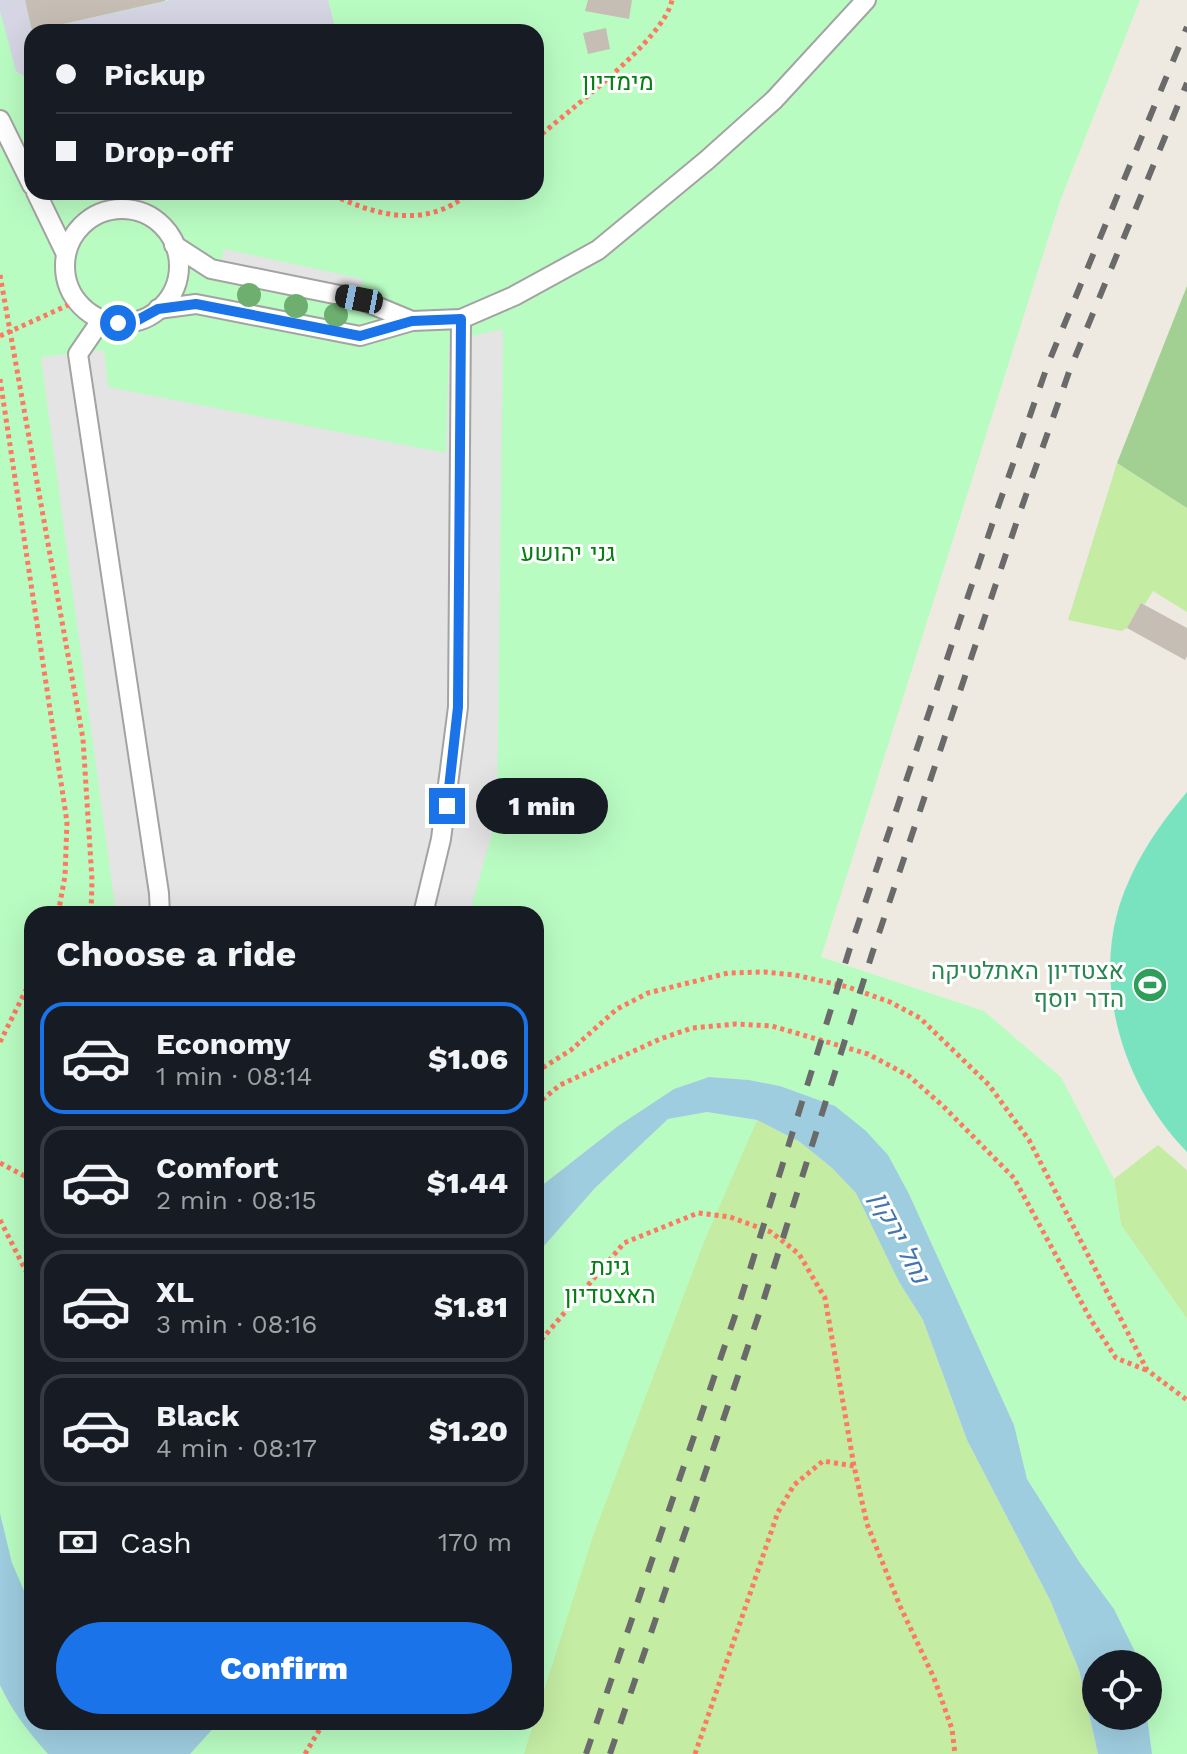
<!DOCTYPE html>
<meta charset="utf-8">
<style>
:root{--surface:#171b24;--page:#20242c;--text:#f1f3f6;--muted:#9ea1a6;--line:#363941;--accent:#1a73e8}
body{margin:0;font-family:"Work Sans",Heebo,sans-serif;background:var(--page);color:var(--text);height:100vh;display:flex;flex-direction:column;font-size:30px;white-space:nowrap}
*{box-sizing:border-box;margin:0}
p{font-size:26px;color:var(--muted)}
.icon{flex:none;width:44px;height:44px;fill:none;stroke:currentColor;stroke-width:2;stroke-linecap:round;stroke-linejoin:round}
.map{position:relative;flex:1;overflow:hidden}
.panel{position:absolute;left:24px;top:906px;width:520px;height:824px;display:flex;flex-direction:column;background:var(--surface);border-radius:24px;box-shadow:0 8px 32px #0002}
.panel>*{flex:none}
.banner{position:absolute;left:24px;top:24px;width:520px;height:176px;border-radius:24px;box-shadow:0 8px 32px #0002;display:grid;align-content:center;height:176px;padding:0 32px;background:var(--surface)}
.buttons{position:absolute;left:1082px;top:1650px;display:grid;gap:16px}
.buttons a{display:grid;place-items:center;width:80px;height:80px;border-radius:50%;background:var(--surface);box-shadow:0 8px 32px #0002;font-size:40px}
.end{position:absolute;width:36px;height:36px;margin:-18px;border:10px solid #1a73e8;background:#fff;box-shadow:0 0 0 4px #fff}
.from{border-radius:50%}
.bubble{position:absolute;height:56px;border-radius:28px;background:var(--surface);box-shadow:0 8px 32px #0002;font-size:26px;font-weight:800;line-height:56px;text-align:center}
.car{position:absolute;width:24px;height:48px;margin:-24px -12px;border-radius:10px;box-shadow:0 0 6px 2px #0007;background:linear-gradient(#222 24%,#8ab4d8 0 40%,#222 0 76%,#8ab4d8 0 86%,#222 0)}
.banner b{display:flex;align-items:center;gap:28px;height:76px;font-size:30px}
.banner b+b{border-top:2px solid var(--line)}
.banner i{width:20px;height:20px;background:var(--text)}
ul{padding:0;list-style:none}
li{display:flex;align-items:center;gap:24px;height:112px;margin:0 16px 12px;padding:0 16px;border:4px solid var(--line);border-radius:24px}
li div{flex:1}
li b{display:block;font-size:30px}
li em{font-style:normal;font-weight:800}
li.on{border-color:var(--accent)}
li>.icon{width:72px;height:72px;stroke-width:1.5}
h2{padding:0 32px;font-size:36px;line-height:96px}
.pay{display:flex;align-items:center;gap:20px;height:88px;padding:0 32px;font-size:30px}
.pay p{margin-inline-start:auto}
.primary-button{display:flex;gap:16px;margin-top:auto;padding:16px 32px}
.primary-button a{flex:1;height:92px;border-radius:48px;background:var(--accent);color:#fff;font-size:32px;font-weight:800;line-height:92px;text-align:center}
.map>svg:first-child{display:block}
.grass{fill:#c4eca3}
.forest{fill:#a2d093}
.park{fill:#b9fcc2;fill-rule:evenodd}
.pitch{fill:#79e3bf}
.parking{fill:#e4e4e4}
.plaza{fill:#d6d5e4}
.water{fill:#9ecddf}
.building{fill:#c6bdb4}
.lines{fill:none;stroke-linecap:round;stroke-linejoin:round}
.lane-casing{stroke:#a3a3a3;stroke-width:22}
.path{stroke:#ff7861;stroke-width:5;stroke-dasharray:4 4;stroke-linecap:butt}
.lane{stroke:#fff;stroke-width:18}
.rail{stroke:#6a6a6a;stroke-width:6;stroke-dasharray:16 16;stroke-linecap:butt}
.tree{fill:#6eaf70}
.route{stroke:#1a73e8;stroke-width:10}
.labels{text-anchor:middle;stroke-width:6;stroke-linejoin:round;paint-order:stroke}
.park-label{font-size:24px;fill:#057f14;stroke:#fff}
.leisure-label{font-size:24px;fill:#27864d;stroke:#fff;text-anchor:end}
.water-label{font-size:26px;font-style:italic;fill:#4475b0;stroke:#fff}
</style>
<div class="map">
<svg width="1187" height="1754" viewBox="0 0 1187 1754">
<rect width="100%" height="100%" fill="#eeeae1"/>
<g class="grass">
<path d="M1117,463l70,45v104l-34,-21 -8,13 -4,-1 -14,25 -6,3 -53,-11z"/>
<path d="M757,1120l43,22 32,26 24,24 43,90 24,38 44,120 83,160 29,70 19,84h-885l24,-32h299v-388l190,-145z"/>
<path d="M1158,1145l29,25v149l-66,-94 -7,-46z"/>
</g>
<path class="forest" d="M1187,286v222l-70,-45z"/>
<g class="park">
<path d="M0,0h1140l-80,201 -239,756 163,54 77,66 53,102 7,46 66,94v435h-35l-5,-38 1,-52h-8l-26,-55 -34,-46 -53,-84 -13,-54 -105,-231 -21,-39 -53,-49 -55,-20 -31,-6 -40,-3 -35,12 -56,37 -82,64v-276h-504v695c-19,-25 -24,-66 -32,-96zM32,32h504v160h-504z"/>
<path d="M707,1112l50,8 -53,122 -111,294 -57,180v-461l59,-67 73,-69z"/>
<path d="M0,1685l6,13 42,56h-48z"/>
<path d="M219,1722h315l-10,32h-334z"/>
</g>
<path class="pitch" d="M1187,792v360c-59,-60 -92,-155 -70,-238 12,-45 40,-87 70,-122z"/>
<g class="parking">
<path d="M224,249l139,30 -3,13 -139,-30z"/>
<path d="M503,329l-6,487 -28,98h-353l-75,-557 63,-7 4,37 338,66 3,-112z"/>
</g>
<path class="plaza" d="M0,0h25l7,31 139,-31h157l8,32h-304v49l-16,-10 -16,-60z"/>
<g class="water">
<path d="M709,1077l40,3 31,6 55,20 31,25 22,24 21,39 105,231 13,54 53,84 34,46 26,53v2h-44v52h51l5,38h-54l-19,-84 -29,-70 -83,-160 -44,-120 -24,-38 -43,-89 -24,-25 -32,-26 -43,-22 -50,-8 -39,7 -73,69 -59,67v-65l82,-64 56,-37z"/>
<path d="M0,1513l12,50 20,46v113h187l-29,32h-142c-18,-20 -37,-44 -48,-69z"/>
</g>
<g class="building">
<path d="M25,0h140v1l-133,30z"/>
<path d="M588,0h44l-3,19 -44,-8z"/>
<path d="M606,28l4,21 -22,5 -5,-21z"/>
<path d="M1141,603l46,25v28l-2,4 -58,-32z"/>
</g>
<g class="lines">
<g class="lane-casing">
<g id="lane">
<path d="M0,120l32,65"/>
<path d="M36,192l30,62"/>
<circle cx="122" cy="266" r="57"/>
<path d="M174,245l37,24 148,30 53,22"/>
<path d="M158,309l38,-5 164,32 52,-15 49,-2 53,-23 84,-46 109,-90 67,-60 92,-100"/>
<path d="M102,319l-24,35 81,539 1,21"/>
<path d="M423,914l18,-75 17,-132 3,-388"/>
</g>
</g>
<g class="path">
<path d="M536,139c33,-29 128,-99 136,-139"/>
<path d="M326,192c49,23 98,39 145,0"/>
<path d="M0,275l83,464 9,141 -1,34"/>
<path d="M0,336l77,-35"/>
<path d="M0,379l67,443 -2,54 -7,38"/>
<path d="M0,1042l32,-64"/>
<path d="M536,1072l35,-22 46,-41 31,-16 80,-20 36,-1 31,3 53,12 42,15 30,16 69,67 40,55 118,230 40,30"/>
<path d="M536,1105l24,-20 100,-46 32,-11 44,-4 36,2 96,28 41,22 34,30 71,72 77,142 25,38 30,12"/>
<path d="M0,1163l32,17"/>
<path d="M0,1220l32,63"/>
<path d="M536,1346l88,-103 74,-30 32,4 41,15 28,22 26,44 29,168 13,58 33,82 34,72 18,51 3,25"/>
<path d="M305,1754l19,-32"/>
<path d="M695,1754l83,-242 16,-27 29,-24 31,5"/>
</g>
<use href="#lane" class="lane"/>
<g class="rail">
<path d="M586,1754l155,-456 109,-350 148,-441 50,-143 139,-337"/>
<path d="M610,1754l152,-449 110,-351 147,-439 50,-143 118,-289"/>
</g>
</g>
<g class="tree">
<circle cx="249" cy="295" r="12"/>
<circle cx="296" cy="306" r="12"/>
<circle cx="336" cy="315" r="12"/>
</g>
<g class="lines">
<path class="route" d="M118,323l18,-2 22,-12 38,-5 164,32 52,-15 49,-2 -3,388 -11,99"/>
</g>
<defs>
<g id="stadium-disc" transform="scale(1.8)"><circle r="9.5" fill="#2e9e5b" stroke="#fff"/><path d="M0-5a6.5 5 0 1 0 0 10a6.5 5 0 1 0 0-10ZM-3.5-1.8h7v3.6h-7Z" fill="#fff"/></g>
</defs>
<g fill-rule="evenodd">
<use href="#stadium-disc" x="1150" y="985"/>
</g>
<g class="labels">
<g class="park-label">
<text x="618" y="90">מימדיון</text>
<text x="568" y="561">גני יהושע</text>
<text x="610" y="1275">גינת<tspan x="610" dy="28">האצטדיון</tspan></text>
</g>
<g class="leisure-label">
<text x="1124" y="979">אצטדיון האתלטיקה<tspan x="1124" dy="28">הדר יוסף</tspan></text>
</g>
<g class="water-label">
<text transform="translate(900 1237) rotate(63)" y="9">נחל ירקון</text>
</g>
</g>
</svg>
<div class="buttons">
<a><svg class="icon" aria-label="locate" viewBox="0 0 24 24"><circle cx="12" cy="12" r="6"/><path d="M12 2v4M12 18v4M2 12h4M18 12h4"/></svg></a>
</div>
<i class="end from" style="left:118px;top:323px"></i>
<i class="end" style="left:447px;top:806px"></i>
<div class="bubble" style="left:476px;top:778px;width:132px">1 min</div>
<i class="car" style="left:359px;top:299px;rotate:281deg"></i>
<div class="banner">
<b><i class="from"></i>Pickup</b>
<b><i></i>Drop-off</b>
</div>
<section class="panel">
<h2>Choose a ride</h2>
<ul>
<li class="on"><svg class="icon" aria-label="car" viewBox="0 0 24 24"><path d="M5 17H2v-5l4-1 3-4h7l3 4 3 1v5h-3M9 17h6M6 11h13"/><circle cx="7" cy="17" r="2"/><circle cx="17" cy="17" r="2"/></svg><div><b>Economy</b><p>1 min · 08:14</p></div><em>$1.06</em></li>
<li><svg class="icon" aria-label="car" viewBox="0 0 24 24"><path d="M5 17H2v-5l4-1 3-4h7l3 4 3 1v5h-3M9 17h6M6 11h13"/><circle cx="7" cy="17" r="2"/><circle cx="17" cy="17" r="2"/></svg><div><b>Comfort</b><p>2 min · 08:15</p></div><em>$1.44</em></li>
<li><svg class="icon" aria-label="car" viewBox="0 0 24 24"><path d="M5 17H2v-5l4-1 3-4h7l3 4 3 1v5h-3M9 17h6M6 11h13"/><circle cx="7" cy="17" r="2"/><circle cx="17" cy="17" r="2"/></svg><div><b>XL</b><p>3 min · 08:16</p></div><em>$1.81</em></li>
<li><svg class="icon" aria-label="car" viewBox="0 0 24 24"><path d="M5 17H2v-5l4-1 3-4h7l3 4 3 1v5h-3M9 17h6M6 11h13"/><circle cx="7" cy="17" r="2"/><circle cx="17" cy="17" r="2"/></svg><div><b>Black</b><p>4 min · 08:17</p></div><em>$1.20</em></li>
</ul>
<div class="pay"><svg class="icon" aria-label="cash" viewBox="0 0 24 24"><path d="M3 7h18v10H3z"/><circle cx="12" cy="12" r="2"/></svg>Cash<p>170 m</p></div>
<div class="primary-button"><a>Confirm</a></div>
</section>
</div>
